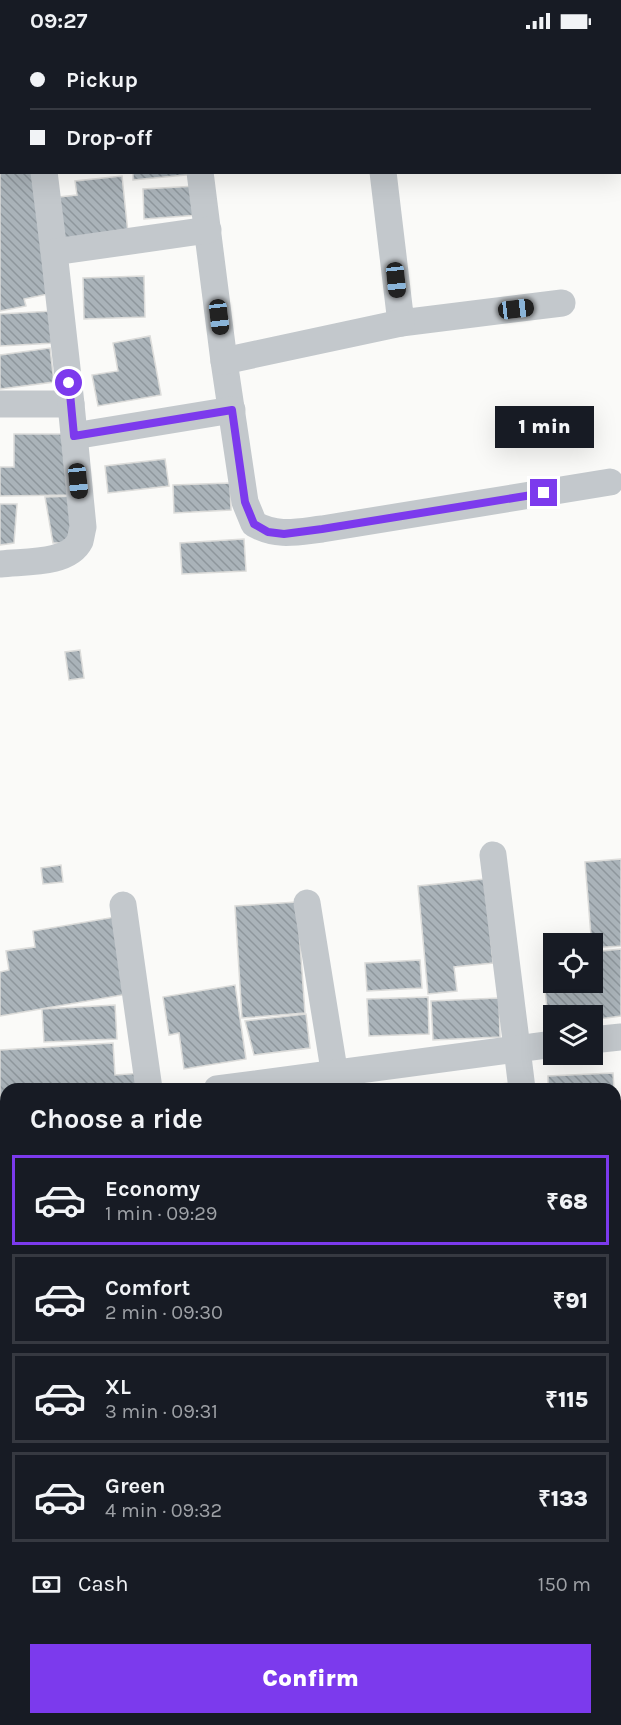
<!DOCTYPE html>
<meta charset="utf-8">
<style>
:root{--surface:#171b24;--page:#20242c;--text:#f1f3f6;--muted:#9ea1a6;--line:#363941;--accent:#7c3aed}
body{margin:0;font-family:Karla,sans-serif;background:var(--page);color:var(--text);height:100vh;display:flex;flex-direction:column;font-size:22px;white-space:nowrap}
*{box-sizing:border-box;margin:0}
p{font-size:20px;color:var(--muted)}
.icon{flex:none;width:33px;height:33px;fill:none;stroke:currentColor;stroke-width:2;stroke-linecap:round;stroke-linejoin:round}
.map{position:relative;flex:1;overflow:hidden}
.panel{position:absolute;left:0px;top:1041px;width:621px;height:642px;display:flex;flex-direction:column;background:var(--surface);border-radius:18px 18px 0 0;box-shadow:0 6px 24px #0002}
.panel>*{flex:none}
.hud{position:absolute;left:0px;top:0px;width:621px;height:132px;box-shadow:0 6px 24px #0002;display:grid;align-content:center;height:132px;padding:0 30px;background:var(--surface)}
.buttons{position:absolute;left:543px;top:891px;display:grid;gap:12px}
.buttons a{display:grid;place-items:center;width:60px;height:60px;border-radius:0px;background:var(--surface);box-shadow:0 6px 24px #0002;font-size:30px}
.end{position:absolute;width:27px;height:27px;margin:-14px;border:8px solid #7c3aed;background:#fff;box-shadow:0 0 0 3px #fff}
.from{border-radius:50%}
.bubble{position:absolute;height:42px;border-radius:0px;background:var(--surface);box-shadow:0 6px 24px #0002;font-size:20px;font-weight:800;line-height:42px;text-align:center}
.car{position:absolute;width:18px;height:36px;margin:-18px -9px;border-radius:8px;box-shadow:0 0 4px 2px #0007;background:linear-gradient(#222 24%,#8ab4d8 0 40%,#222 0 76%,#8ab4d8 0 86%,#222 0)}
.hud b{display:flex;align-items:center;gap:21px;height:57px;font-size:22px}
.hud b+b{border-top:2px solid var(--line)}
.hud i{width:15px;height:15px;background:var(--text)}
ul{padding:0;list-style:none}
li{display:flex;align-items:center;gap:18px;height:90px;margin:0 12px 9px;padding:0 18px;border:3px solid var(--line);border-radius:0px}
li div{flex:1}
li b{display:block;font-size:22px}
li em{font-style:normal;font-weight:800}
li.active{border-color:var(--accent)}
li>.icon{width:54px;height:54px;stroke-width:1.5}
h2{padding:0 30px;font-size:27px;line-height:72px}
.pay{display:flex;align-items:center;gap:15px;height:66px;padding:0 30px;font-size:22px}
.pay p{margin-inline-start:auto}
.action{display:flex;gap:12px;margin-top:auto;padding:12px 30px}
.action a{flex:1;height:69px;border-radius:0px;background:var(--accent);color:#fff;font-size:24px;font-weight:800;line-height:69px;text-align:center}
.status{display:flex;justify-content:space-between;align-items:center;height:42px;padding:0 30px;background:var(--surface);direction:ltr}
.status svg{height:16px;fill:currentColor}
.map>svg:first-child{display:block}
.park{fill:#dadfd7}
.building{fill:url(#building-back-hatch);stroke:#dcdcda;stroke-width:1.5}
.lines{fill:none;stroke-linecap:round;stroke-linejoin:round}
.secondary-casing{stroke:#b3babf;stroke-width:36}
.lane{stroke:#c3c8cc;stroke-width:14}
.street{stroke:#c3c8cc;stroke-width:27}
.secondary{stroke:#fff;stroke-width:33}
.route{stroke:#7c3aed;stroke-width:8}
</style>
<div class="status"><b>09:27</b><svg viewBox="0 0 49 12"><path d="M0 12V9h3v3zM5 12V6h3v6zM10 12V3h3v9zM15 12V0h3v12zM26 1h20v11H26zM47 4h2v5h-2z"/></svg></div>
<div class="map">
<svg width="621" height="1683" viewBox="0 0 621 1683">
<defs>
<pattern id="building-back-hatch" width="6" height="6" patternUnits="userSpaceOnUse" patternTransform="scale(1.5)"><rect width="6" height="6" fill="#aab3b9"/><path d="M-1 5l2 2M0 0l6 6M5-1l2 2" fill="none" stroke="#8e969c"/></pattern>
</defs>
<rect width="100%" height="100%" fill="#fafaf8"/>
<path class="park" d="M280,1677h62l3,6h-105z"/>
<g class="building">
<rect x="249" y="0" width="34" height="2"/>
<path d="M287,0h27l1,2h-28z"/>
<path d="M0,89h2v41h32l19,121 -29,6 2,7 -26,5z"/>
<path d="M133,130h63v2l-63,6z"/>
<path d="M122,134l6,57 -65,7 -4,-43 18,-2 -2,-14z"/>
<path d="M197,144l2,29 -55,4 -1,-30z"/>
<path d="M144,234l1,41 -61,2 -1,-41z"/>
<path d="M53,269l2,32 -55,3v-32z"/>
<path d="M150,294l11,59 -63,11 -6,-31 26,-4 -5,-28z"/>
<path d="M50,306l4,34 -54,7v-34z"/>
<path d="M14,392h57l1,61 -72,1v-29h14z"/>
<path d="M165,417l4,27 -61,7 -3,-27z"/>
<path d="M230,441l1,27 -57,3 -1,-28z"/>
<path d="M77,454l-5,47h-19l-8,-46z"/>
<path d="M0,462h17l-3,39 -14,2z"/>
<path d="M244,497l2,32 -64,3 -2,-31z"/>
<path d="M80,608l4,28 -15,2 -4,-28z"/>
<path d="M621,817v87l-29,2 -7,-86z"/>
<path d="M61,823l2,17 -20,2 -2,-16z"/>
<path d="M485,837l8,84 -39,4 3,24 -29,3 -10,-108z"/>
<path d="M297,860l8,111 -63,5 -7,-112z"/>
<path d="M115,875l13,77 -128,22v-44l9,-2 -3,-19 29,-4 -2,-16z"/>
<path d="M621,907v67l-29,4v-4h-38v8l-5,1 -4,-35 36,-5v-3h11v-30z"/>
<path d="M420,918l2,28 -55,3 -2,-28z"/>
<path d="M235,943l11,74 -62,10 -5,-36 -10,2 -6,-38z"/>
<path d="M428,955l1,37 -60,2 -2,-37z"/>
<path d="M499,956l1,39 -67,3 -2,-39z"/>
<path d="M115,963l2,34 -73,3 -2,-33z"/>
<path d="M306,972l4,34 -56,7 -9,-34z"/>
<path d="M113,1001l2,32 29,-2 1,16h-139v35h-6v-74z"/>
<path d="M613,1031l1,16h-66v-13z"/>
<path d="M521,1040v7h-73z"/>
<path d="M615,1066l4,69h-4z"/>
<path d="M615,1137h6v75l-6,1z"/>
<path d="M621,1240v30l-6,1v-30z"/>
<rect x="0" y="1304" width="6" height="118"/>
<rect x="615" y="1360" width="6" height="75"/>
</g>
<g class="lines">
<g class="secondary-casing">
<g id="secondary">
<path d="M0,1430l6,-1"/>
<path d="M0,1458l6,-1"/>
<path d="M615,1500l6,1"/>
</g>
</g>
<path class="lane" d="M500,1683l1,-6"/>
<g class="street">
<path d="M5,0l1,2"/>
<path d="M180,0l1,2"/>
<path d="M365,0v2"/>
<path d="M44,130l10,80"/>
<path d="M200,130l24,189 21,141 9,22c24,13 42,8 68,5l288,-47"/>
<path d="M383,130l18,151 161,-20"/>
<path d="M224,319l177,-38"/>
<path d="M0,362h71l-17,-152 154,-22"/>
<path d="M74,394l158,-26"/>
<path d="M0,522c23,-3 68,1 80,-23 1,-4 2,-10 3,-14l-12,-123"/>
<path d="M493,813l29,234"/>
<path d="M307,861l30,185"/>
<path d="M123,863l26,184"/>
<path d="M592,998l29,-3"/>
<path d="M217,1047l337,-45"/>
<path d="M0,1088l6,-1"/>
<path d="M0,1260h6"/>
<path d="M615,1323l6,1"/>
</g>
<use href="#secondary" class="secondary"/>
</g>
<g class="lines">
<path class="route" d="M69,341l5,53 158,-26 13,92 9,22 14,8 16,2 38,-5 222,-36"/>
</g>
</svg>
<div class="buttons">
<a><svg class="icon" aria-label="locate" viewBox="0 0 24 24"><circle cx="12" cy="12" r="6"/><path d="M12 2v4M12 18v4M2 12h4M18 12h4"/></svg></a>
<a><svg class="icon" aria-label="layers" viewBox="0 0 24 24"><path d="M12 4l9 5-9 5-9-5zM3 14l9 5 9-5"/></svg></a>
</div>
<i class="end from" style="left:69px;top:341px"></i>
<i class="end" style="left:544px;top:451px"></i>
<div class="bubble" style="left:495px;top:364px;width:99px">1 min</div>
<i class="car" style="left:396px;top:238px;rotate:174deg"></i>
<i class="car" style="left:516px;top:267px;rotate:83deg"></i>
<i class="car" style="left:219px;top:275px;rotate:173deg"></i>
<i class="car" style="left:78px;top:439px;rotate:174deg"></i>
<div class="hud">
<b><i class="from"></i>Pickup</b>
<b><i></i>Drop-off</b>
</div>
<section class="panel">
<h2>Choose a ride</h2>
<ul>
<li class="active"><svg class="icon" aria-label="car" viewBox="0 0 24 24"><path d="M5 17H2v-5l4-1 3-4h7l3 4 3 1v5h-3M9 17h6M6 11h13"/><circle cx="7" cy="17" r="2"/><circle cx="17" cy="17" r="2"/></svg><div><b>Economy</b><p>1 min · 09:29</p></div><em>₹68</em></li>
<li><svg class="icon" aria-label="car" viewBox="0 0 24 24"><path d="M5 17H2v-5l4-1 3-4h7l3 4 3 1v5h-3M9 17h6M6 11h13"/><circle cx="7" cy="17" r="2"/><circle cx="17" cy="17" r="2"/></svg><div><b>Comfort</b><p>2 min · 09:30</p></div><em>₹91</em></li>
<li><svg class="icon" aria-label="car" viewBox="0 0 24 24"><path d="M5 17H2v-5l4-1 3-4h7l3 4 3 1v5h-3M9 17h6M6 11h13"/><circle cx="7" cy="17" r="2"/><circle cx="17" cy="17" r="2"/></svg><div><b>XL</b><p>3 min · 09:31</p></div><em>₹115</em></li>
<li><svg class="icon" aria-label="car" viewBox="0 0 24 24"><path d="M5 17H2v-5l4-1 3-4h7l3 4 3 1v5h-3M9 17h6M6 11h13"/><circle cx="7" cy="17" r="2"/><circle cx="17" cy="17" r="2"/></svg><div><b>Green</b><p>4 min · 09:32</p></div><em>₹133</em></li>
</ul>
<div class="pay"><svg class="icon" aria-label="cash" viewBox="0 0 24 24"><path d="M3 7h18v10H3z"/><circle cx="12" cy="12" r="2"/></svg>Cash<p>150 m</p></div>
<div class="action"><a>Confirm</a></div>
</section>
</div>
